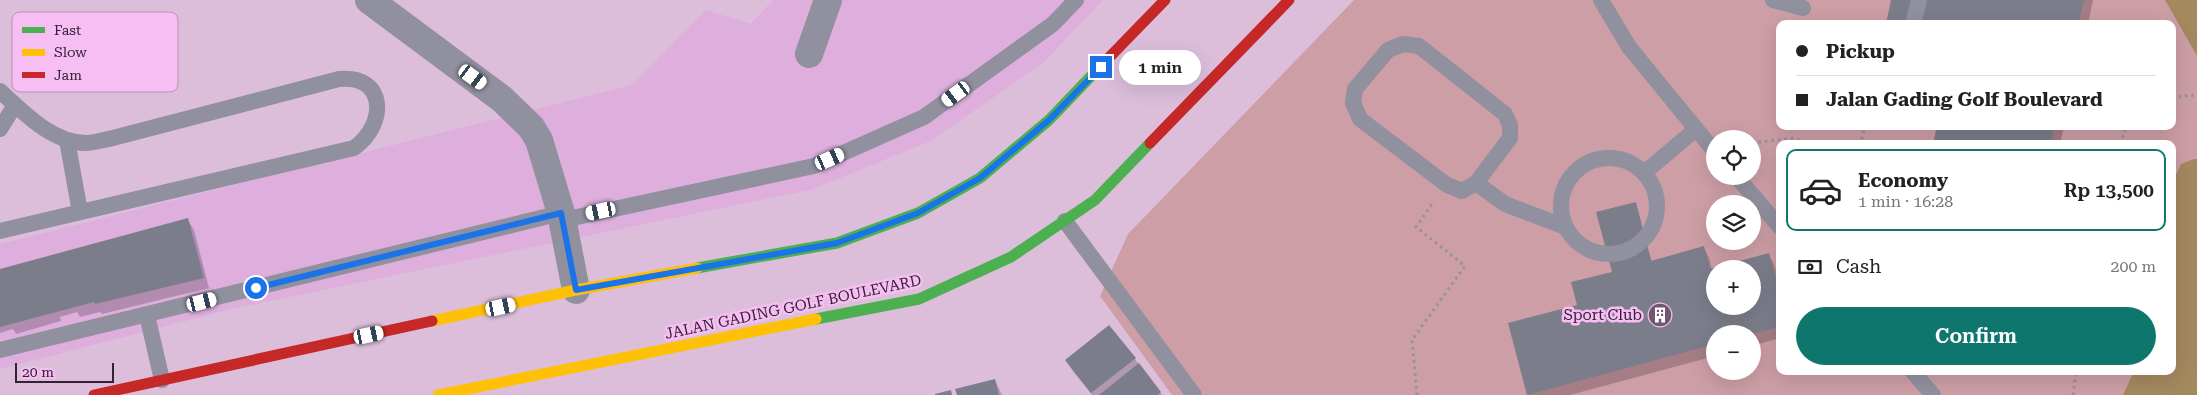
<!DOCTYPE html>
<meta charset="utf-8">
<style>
:root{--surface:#fff;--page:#f2f2f2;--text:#222;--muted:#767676;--line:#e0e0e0;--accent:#0f766e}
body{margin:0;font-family:"Roboto Serif",serif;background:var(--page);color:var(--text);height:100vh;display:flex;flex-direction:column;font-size:19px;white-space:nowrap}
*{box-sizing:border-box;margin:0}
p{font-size:16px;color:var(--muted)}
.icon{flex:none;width:28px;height:28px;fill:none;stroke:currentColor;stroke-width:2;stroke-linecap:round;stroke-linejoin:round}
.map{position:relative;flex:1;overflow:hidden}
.sheet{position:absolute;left:1776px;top:140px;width:400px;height:235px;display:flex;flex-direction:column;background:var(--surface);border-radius:10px;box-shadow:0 5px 20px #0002}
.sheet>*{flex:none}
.guide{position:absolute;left:1776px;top:20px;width:400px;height:110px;border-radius:10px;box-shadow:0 5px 20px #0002;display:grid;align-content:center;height:110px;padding:0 20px;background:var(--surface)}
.controls{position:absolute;left:1706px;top:130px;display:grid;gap:10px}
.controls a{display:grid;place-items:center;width:55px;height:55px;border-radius:50%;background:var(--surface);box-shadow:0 5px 20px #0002;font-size:25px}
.scale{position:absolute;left:15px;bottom:12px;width:99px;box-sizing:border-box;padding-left:5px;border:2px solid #352034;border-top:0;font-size:14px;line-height:18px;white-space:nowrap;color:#352034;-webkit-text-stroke:4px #f7bef3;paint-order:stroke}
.end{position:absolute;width:22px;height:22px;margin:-11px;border:6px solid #1a73e8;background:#fff;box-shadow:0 0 0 2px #fff}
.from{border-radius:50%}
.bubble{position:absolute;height:35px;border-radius:18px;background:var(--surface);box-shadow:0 5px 20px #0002;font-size:16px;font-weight:600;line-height:35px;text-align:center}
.car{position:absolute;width:15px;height:30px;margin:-15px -8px;border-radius:6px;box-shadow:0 0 4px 1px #0007;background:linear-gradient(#fff 24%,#345 0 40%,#fff 0 76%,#345 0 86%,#fff 0)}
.guide b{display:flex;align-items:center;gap:18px;height:48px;font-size:19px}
.guide b+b{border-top:1px solid var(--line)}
.guide i{width:12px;height:12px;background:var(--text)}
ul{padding:9px 0 0;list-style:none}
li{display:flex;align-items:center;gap:15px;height:82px;margin:0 10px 8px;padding:0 10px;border:2px solid transparent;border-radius:10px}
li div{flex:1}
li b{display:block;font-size:19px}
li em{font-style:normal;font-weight:600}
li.active{border-color:var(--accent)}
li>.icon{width:45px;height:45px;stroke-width:1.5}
.pay{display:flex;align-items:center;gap:12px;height:55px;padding:0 20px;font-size:19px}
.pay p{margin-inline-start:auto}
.primary-button{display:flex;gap:10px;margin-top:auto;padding:10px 20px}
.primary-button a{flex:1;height:58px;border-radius:30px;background:var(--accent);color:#fff;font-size:20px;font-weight:600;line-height:58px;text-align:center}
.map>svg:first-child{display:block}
.built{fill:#deafdc}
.green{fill:#cd9ea6;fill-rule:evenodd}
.water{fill:#a4895f}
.shadow{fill:#0003}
.building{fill:#7b7d8b;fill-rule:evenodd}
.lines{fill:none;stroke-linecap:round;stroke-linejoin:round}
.path{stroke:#97909f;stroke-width:3;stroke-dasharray:2.5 4;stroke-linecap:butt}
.lane{stroke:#91909f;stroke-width:16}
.street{stroke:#91909f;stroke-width:28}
.fast{stroke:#4caf50;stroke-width:11}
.slow{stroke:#ffc107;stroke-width:11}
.jam{stroke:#c62828;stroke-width:11}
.route{stroke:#1a73e8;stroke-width:6}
.labels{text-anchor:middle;stroke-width:5;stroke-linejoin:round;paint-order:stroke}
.street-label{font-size:15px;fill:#352034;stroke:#f7bef3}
.poi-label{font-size:15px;fill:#352034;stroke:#f7bef3;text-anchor:end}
.key{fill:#f7bef3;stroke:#bd8fba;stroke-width:1}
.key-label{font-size:14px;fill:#352034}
</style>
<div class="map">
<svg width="2197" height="395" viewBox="0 0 2197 395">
<rect width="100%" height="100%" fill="#dcbedb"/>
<path class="built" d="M773,0h330l-59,62 -113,79 -121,49 -574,118 -236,61v-125l632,-159 74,-75 45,14z"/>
<path class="green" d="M1354,0h843v395h-1025l-72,-99 28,-62zM1780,24h392v102h-392zM1715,139h37v37h-37zM1780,144h392v227h-392zM1715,204h37v37h-37zM1715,269h37v37h-37zM1715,334h37v37h-37z"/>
<g class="water">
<path d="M2165,0h32v56z"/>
<path d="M2194,159h3v236h-74l11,-24h38l1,-190 8,-17z"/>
</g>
<g class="shadow">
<path d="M1893,0h200l-5,24h-201z"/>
<path d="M1939,126h125l-4,18h-125z"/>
<path d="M1635,203l17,59 52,-14 5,10 3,12 3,36h37l16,-52 6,10 6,23v51l-28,8v-12h-37v22l-145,39h-41l-19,-71 69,-19 35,-33z"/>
<path d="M188,220l6,10 15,58 -107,26 -2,-2 -20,5 -3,-5 -17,5 1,4 -45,13 -3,-5 -13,4v-63z"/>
<path d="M1109,326l26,33 27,36h-70l-20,-25 -6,-10z"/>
<path d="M995,380l7,15h-44z"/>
</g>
<g class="building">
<path d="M1891,0h193l-6,24h-192z"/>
<path d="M1937,126h118l-4,18h-118z"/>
<path d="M1636,202l15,59 53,-15 6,23 59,-16 11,42v32l-28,7h-37v10l-188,51 -19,-72 69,-18 -6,-23 41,-10 -16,-60zM1715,269h37v37h-37z"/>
<path d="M188,218l16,60 -109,26 -1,-2 -94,25v-58z"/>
<path d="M1109,325l27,33 -45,35 -26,-33z"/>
<path d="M1139,363l22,29 -3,3h-59z"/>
<path d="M995,379l4,16h-42l-2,-6z"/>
<path d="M951,390l1,5h-17v-1z"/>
</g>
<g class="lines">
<g class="path">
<path d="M2172,98l19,-3 6,2"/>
<path d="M1752,143l40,-5 20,6"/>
<path d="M1849,144l13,-6 3,-12"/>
<path d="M2121,144l5,-18"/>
<path d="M1417,395l-5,-55 53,-74 -49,-39 16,-23"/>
<path d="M2073,395l3,-24"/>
</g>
<g class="lane">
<path d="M1601,0l28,47 86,105"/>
<path d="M1773,0l30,8"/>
<path d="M1913,24l6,-24"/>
<path d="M0,91c23,21 52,52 86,52 7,0 16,-3 23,-4l230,-60c48,-5 48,46 15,69l-354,83"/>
<path d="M0,129l15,-24"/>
<path d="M67,140l13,72"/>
<circle cx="1609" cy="206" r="48"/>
<path d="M1644,173l52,-44"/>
<path d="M1736,176l44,51"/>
<path d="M1476,183l34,-45v-13l-5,-11 -86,-68 -16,-2 -15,6 -33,39 -2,14 7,16 87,66 15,6 14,-8 29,21 58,22"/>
<path d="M563,220l251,-54 110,-49 129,-93 23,-24"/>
<path d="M1065,221l129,174"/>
<path d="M147,315l15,65"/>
<path d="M0,350l561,-137"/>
<path d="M1912,371l21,24"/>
</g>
<g class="street">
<path d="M369,0l133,99 29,28 8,13 22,73 15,77"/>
<path d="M809,54l19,-54"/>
</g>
<g class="fast">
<path d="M697,268l140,-25 81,-30 62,-35 69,-58 46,-48"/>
<path d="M816,319l103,-20 92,-42 84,-57 55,-57"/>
</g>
<g class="slow">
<path d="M432,321l144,-31 121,-22"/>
<path d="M438,395l378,-76"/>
</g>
<g class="jam">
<path d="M1095,72l70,-72"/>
<path d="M1150,143l139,-143"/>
<path d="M94,395l338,-74"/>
</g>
</g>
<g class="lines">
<path class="route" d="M256,288l305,-75 15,77 261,-47 81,-30 62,-35 69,-58 52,-53"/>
</g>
<defs>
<g id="building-disc" transform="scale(1.25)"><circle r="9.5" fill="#6f576e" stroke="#f7bef3"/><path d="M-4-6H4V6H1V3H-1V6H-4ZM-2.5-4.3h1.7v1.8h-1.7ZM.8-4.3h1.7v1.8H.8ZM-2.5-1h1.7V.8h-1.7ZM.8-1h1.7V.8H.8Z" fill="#fff"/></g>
</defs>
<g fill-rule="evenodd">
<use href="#building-disc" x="1660" y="315"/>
</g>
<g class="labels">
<g class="street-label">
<text transform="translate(793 307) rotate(-12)" y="5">JALAN GADING GOLF BOULEVARD</text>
</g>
<g class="poi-label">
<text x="1642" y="320">Sport Club</text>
</g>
</g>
<rect x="12" y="12" width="166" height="80" rx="8" class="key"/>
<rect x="22" y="27" width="23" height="6" fill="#4caf50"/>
<rect x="22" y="49" width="23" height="7" fill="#ffc107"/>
<rect x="22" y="72" width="23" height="6" fill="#c62828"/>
<g class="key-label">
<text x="54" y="35">Fast</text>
<text x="54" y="57">Slow</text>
<text x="54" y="80">Jam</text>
</g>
</svg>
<div class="controls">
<a><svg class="icon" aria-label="locate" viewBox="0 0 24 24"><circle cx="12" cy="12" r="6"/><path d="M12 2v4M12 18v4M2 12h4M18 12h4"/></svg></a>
<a><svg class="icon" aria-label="layers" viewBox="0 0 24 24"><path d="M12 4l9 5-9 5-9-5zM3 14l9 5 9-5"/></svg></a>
<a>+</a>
<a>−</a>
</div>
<div class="scale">20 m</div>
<i class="end from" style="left:256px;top:288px"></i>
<i class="end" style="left:1101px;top:67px"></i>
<div class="bubble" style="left:1119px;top:50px;width:82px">1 min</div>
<i class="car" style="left:473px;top:77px;rotate:126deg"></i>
<i class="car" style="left:956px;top:94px;rotate:234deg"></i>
<i class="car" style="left:830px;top:159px;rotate:66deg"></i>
<i class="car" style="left:601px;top:211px;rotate:258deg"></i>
<i class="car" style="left:202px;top:302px;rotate:76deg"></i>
<i class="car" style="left:501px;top:307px;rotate:78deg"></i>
<i class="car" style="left:369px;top:335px;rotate:78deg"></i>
<div class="guide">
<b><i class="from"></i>Pickup</b>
<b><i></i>Jalan Gading Golf Boulevard</b>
</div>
<section class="sheet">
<ul>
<li class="active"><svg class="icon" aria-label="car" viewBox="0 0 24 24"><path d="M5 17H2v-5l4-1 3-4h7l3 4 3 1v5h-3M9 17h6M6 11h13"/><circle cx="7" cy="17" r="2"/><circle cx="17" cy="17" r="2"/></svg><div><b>Economy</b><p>1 min · 16:28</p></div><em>Rp 13,500</em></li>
</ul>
<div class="pay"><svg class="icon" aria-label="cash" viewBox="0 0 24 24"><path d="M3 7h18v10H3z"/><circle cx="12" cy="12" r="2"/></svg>Cash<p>200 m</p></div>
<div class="primary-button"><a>Confirm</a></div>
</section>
</div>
